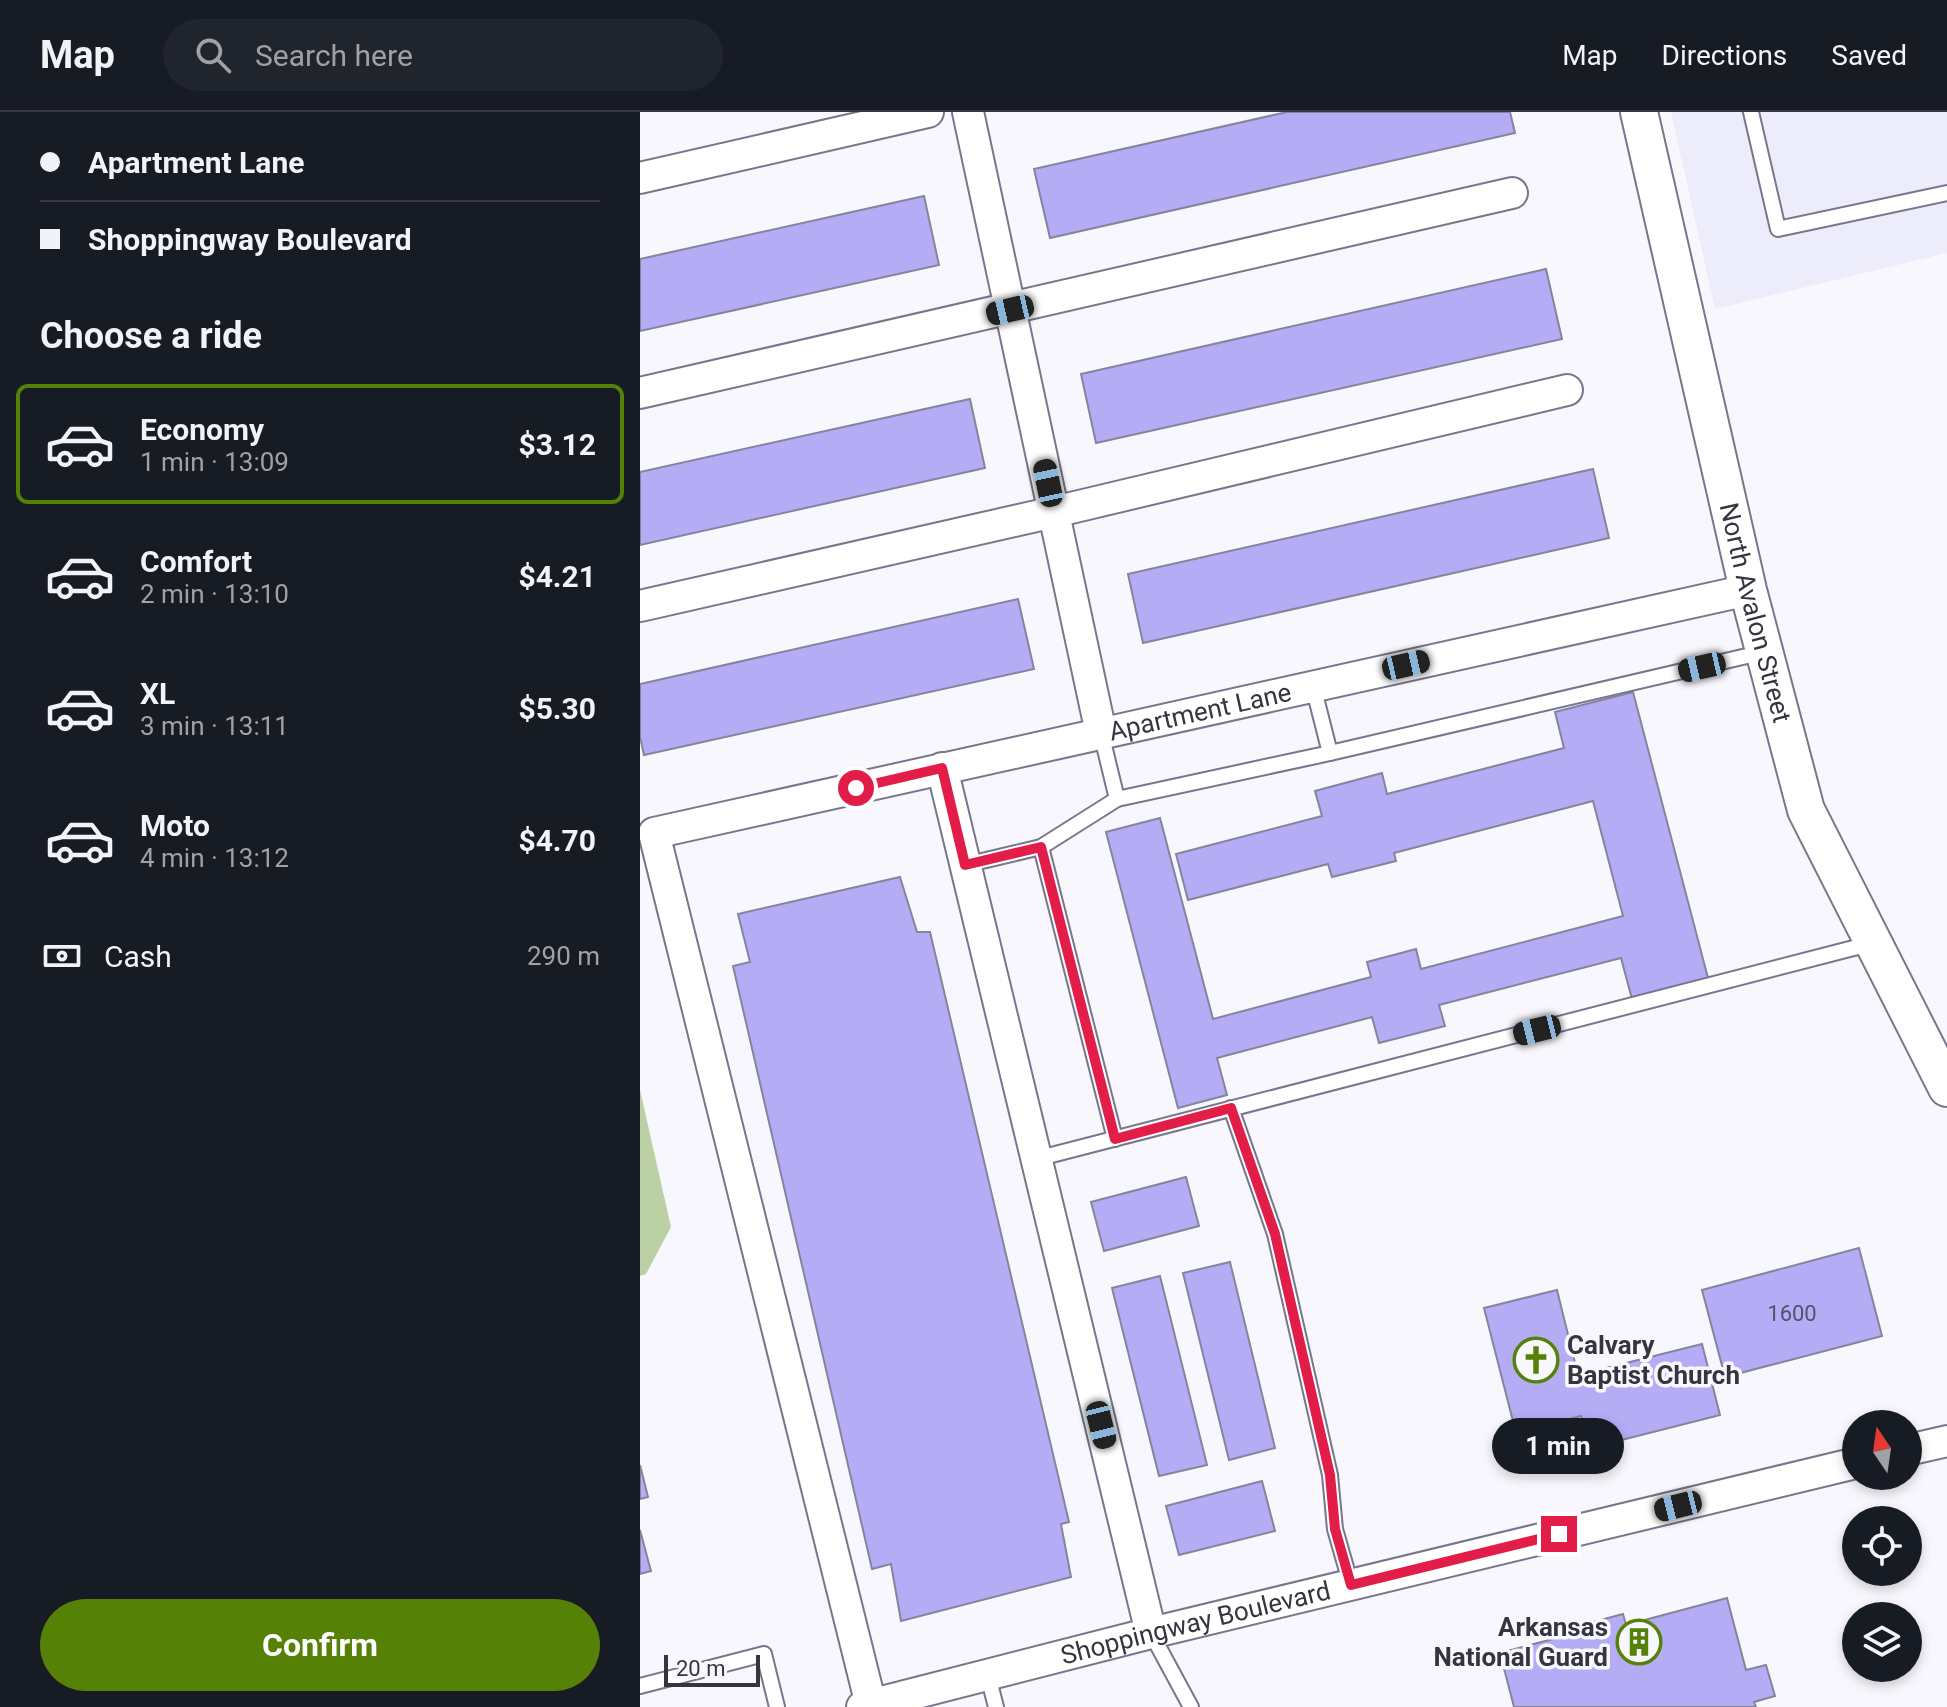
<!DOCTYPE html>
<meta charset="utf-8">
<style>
:root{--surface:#171b24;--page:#20242c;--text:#f1f3f6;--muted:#9ea1a6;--line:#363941;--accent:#568107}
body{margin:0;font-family:Roboto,sans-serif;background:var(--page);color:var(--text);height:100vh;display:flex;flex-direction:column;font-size:30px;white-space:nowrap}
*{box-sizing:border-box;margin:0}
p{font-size:26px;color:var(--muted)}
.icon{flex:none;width:44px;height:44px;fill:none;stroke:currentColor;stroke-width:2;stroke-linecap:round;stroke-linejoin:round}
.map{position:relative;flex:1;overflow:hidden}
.drawer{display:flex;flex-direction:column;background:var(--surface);width:640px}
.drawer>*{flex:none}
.top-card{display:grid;align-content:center;height:176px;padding:0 40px;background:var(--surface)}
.needle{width:52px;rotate:347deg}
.tools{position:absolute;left:1202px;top:1298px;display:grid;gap:16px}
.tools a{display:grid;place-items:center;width:80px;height:80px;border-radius:50%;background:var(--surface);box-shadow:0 4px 12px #0003;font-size:40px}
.scale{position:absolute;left:24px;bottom:20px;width:96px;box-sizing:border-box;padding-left:8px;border:4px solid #35343f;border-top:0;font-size:22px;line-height:28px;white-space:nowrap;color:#35343f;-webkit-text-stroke:6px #f8f7fd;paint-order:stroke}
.end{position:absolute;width:36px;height:36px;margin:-18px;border:10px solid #e11d48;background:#fff;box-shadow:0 0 0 4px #fff}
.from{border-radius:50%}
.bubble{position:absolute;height:56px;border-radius:28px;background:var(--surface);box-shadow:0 4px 12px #0003;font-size:26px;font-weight:700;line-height:56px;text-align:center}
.car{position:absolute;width:24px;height:48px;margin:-24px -12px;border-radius:10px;box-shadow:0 0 6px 2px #0007;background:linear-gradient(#222 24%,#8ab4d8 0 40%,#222 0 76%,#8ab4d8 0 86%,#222 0)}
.top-card b{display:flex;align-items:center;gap:28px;height:76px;font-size:30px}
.top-card b+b{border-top:2px solid var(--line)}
.top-card i{width:20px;height:20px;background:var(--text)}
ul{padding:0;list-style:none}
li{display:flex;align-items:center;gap:24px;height:120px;margin:0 16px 12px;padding:0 24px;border:4px solid transparent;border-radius:12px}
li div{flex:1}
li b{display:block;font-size:30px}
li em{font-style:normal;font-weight:700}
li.selected{border-color:var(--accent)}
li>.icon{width:72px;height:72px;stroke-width:1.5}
h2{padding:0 40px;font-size:36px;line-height:96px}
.pay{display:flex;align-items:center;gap:20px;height:88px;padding:0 40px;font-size:30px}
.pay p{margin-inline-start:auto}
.cta{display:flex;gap:16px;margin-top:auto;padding:16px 40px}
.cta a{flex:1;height:92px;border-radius:48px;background:var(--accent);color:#fff;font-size:32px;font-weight:700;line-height:92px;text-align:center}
header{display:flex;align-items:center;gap:48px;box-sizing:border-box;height:112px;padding:0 40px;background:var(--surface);border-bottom:2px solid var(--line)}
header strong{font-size:38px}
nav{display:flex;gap:44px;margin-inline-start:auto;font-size:28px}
.search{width:560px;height:72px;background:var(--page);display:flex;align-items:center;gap:20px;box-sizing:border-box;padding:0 28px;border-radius:44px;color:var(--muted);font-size:30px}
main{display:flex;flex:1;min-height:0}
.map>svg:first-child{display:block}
.built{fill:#edecfa}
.green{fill:#bbd1a5}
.building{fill:#b4adf5;stroke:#86849c;stroke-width:2}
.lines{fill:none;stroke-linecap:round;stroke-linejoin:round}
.service-casing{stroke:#77768d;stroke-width:18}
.minor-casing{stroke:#77768d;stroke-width:34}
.tertiary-casing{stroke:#77768d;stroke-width:40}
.service{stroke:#fff;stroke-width:14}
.minor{stroke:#fff;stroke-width:30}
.tertiary{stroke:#fff;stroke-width:36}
.route{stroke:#e11d48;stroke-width:10}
.labels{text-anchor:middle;stroke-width:7;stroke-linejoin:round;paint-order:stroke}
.number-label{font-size:22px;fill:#55526c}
.street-label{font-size:26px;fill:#35343f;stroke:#f8f7fd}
.poi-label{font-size:26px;font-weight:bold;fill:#35343f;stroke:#f8f7fd;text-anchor:start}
</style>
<header>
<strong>Map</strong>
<div class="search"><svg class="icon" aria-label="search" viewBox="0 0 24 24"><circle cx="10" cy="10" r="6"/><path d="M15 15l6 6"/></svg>Search here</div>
<nav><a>Map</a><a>Directions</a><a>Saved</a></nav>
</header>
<main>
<section class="drawer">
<div class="top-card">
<b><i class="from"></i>Apartment Lane</b>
<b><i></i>Shoppingway Boulevard</b>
</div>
<h2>Choose a ride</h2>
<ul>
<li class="selected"><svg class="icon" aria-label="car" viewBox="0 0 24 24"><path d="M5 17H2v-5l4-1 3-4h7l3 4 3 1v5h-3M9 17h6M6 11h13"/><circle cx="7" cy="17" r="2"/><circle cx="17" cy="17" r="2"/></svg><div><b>Economy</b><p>1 min · 13:09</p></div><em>$3.12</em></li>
<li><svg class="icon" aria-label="car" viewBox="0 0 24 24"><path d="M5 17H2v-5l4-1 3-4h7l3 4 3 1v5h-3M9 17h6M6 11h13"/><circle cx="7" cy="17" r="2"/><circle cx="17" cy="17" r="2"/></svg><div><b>Comfort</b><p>2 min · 13:10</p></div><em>$4.21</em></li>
<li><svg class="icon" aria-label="car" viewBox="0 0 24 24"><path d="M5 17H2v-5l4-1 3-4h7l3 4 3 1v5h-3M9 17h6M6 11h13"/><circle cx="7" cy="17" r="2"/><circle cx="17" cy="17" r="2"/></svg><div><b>XL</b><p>3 min · 13:11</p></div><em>$5.30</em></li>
<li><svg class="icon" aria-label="car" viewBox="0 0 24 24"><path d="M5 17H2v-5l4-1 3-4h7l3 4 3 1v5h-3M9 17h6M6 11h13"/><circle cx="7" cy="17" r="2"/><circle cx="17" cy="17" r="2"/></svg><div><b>Moto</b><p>4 min · 13:12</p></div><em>$4.70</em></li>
</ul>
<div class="pay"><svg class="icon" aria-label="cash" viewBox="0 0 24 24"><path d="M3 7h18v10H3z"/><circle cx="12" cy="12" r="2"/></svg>Cash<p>290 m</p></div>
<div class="cta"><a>Confirm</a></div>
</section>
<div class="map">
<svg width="1307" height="1595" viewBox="0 0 1307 1595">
<rect width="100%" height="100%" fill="#f8f7fd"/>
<path class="built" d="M1031,0h276v141l-232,56z"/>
<path class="green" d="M0,978l31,137 -25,47 -6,2z"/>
<g class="building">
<path d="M647,0h223l5,21 -465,105 -16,-69z"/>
<path d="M284,84l15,69 -299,66v-72z"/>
<path d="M906,157l16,70 -466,104 -15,-69z"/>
<path d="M330,287l15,69 -345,77v-73z"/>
<path d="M953,357l16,69 -466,105 -15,-69z"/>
<path d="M378,487l16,70 -390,86 -4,-18v-53z"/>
<path d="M993,580l75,286 -76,21 -11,-41 -182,47 6,21 -66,17 -7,-26 -155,41 10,37 -49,13 -72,-276 54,-14 53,201 158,-42 -4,-15 49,-13 5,20 202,-53 -30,-115 -199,52 2,8 -64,16 -4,-13 -140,36 -12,-46 146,-38 -7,-25 67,-18 5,21 177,-46 -9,-36z"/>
<path d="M260,765l17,55h13l139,590 -8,2 10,53 -170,44 -10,-57 -19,5 -139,-603 17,-4 -12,-48z"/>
<path d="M546,1065l13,49 -95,25 -13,-49z"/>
<path d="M1219,1136l23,88 -157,41 -23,-87z"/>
<path d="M590,1150l45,186 -46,12 -46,-187z"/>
<path d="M520,1164l47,189 -48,11 -47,-188z"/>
<path d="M917,1178l21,85 124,-31 18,71 -130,33 -9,-32 -65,17 -32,-125z"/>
<path d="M0,1353l8,32 -8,2z"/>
<path d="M622,1369l13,50 -96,24 -13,-49z"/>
<path d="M0,1418l11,41 -11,3z"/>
<path d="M1087,1486l19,72 20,-5 9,31 -21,6 2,5h-242l-14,-54 79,-21 -1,-6 45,-12 3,11z"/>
</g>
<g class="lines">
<g class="service-casing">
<g id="service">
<path d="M1111,0l27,117 169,-36"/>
<path d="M461,621l16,66 213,-46 -17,-67"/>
<path d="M690,641l434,-101"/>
<path d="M401,735l74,292"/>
<path d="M325,753l76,-18 76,-48"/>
<path d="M591,996l44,126 55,241 5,54 16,56"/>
<path d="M396,1047l837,-216"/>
<path d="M511,1521l40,74"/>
<path d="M348,1564l8,31"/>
<path d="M0,1574l124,-32 13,53"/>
</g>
</g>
<g class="minor-casing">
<g id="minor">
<path d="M328,0l133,621"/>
<path d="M0,66l288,-66"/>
<path d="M0,281l872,-200"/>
<path d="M0,494l414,-94 513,-122"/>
<path d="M302,656l209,865"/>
<path d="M1268,1338l39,-9"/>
<path id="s1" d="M231,1593l-217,-872 1094,-243"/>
<path id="s2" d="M222,1595l289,-74 705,-170"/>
</g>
</g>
<g class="tertiary-casing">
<g id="tertiary">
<path id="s3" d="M999,0l109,478 58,220 141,278"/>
</g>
</g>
<use href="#service" class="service"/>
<use href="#minor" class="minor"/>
<use href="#tertiary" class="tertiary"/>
</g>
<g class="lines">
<path class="route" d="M216,676l86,-20 23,97 76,-18 74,292 116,-31 44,126 55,241 5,54 16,56 208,-51"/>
</g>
<defs>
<g id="church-ring" transform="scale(2.3)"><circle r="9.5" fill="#f8f7fd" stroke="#568107" stroke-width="1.5"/><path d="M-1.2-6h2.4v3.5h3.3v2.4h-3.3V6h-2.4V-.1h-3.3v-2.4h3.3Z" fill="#568107"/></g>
<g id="building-ring" transform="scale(2.3)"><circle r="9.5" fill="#f8f7fd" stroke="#568107" stroke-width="1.5"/><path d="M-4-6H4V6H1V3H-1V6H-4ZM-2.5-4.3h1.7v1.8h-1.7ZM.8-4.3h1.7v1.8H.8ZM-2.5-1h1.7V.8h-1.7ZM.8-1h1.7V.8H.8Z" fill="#568107"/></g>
</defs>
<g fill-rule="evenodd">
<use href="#church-ring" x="896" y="1248"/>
<use href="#building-ring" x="999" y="1530"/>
</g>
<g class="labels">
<g class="number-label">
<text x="1152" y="1209">1600</text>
</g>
<g class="street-label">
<text dy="9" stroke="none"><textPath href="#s3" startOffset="514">North Avalon Street</textPath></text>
<text dy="9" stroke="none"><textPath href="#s1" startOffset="1458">Apartment Lane</textPath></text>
<text dy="9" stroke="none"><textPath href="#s2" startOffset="344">Shoppingway Boulevard</textPath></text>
</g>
<g class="poi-label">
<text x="927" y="1242">Calvary<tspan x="927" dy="30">Baptist Church</tspan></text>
<text x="968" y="1524" text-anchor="end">Arkansas<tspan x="968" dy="30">National Guard</tspan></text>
</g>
</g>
</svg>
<div class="tools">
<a><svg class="needle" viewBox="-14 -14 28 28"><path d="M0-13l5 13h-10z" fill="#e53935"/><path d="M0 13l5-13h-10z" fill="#9ea1a6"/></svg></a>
<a><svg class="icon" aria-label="locate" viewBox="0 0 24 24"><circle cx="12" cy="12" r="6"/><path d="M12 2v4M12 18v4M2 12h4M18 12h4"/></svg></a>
<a><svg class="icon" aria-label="layers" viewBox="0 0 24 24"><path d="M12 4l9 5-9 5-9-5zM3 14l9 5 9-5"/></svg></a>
</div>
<div class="scale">20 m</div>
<i class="end from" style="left:216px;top:676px"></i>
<i class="end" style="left:919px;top:1422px"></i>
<div class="bubble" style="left:852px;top:1306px;width:132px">1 min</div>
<i class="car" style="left:370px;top:198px;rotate:257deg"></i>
<i class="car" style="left:408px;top:371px;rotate:348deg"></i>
<i class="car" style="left:766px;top:553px;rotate:77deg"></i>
<i class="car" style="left:1062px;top:555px;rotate:257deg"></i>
<i class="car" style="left:897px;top:918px;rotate:256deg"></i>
<i class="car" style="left:461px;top:1313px;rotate:166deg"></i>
<i class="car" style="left:1038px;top:1394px;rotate:256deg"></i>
</div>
</main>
